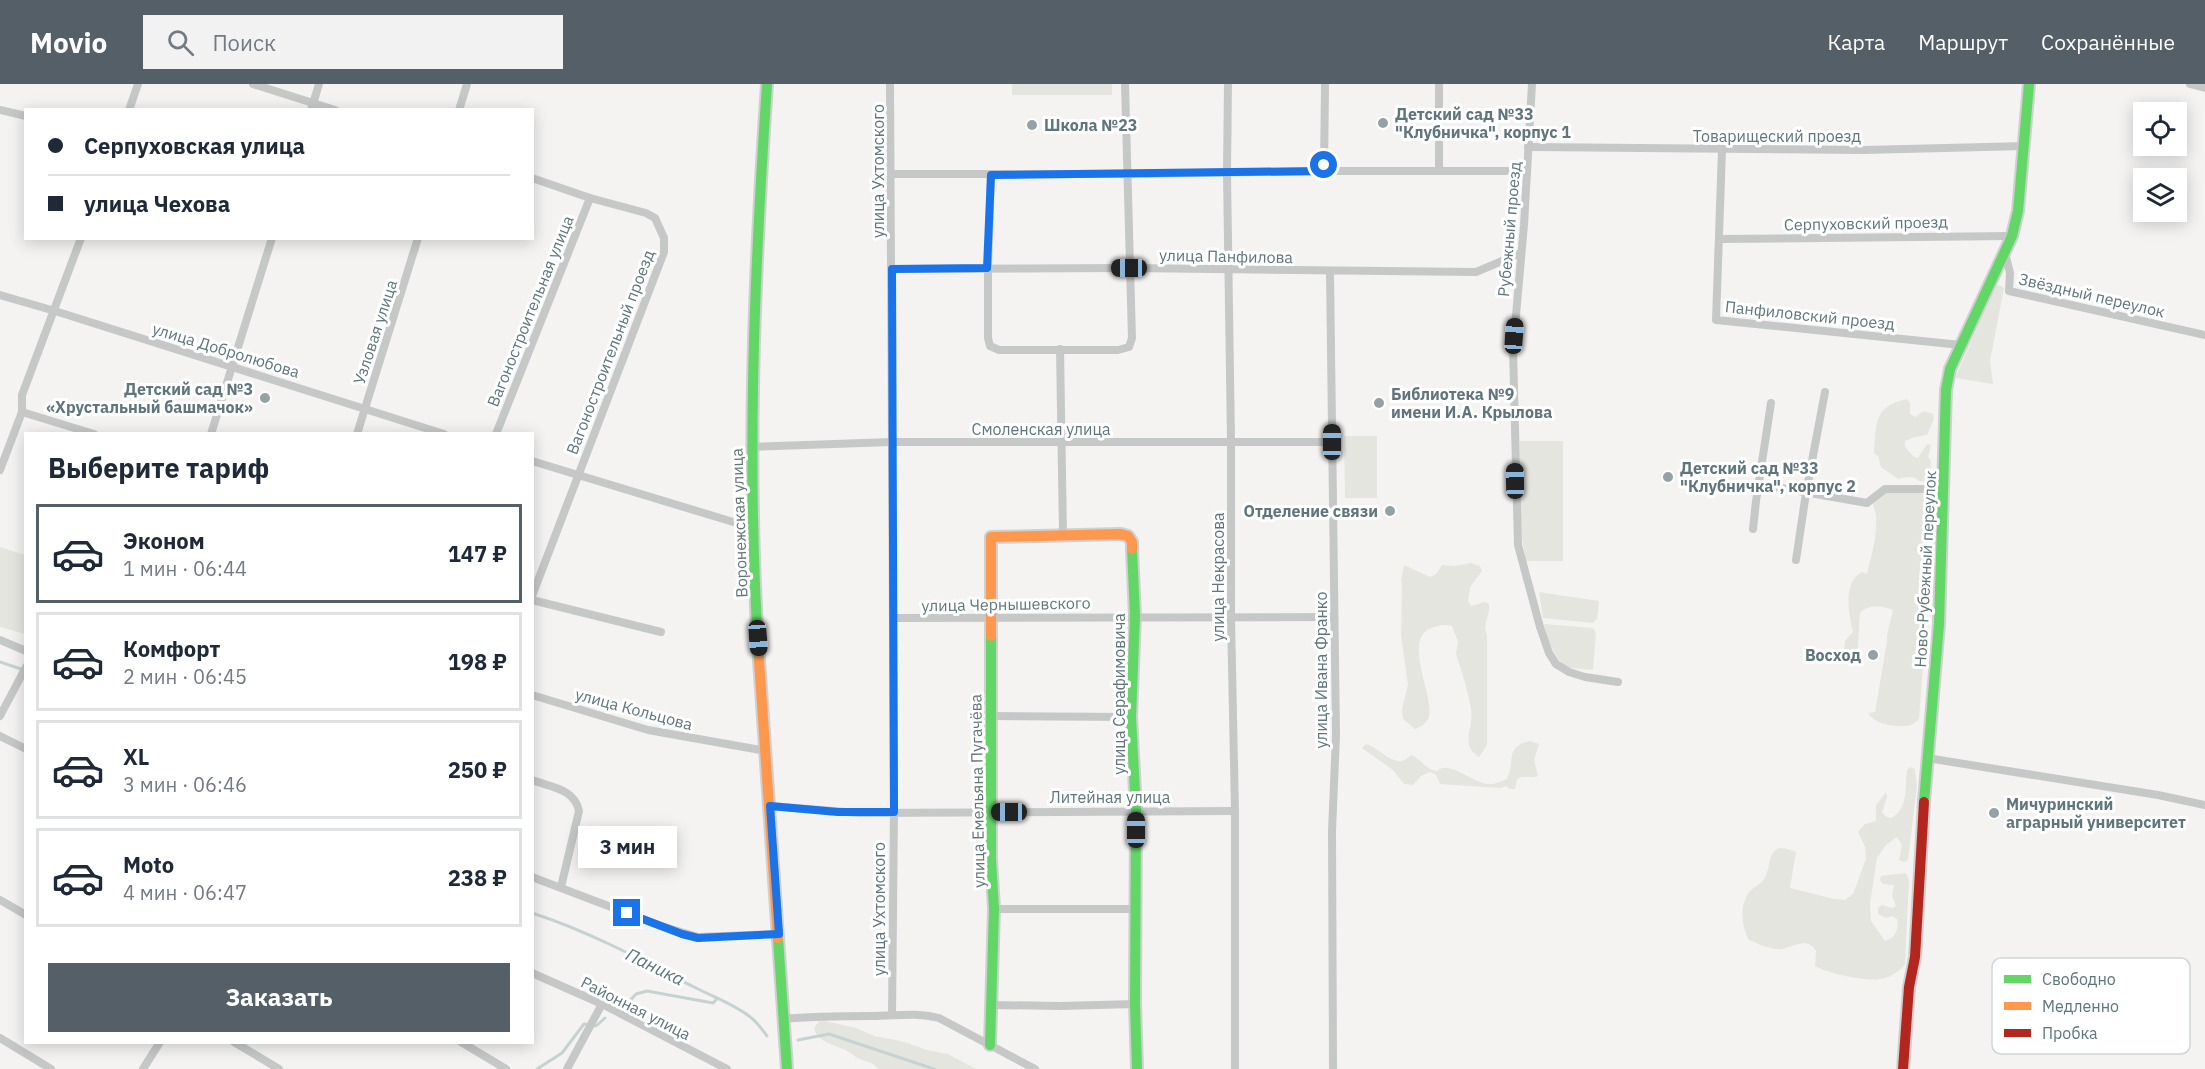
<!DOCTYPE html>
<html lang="ru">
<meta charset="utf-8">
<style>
:root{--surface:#fff;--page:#f2f2f3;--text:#1f2937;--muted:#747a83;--line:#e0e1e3;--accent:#545f68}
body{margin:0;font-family:"IBM Plex Sans",sans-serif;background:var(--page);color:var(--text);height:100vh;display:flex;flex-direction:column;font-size:22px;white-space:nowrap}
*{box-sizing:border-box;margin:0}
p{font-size:20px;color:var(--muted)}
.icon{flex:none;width:33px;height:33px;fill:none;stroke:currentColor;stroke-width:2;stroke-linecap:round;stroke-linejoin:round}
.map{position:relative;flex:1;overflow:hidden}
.drawer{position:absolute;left:24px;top:348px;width:510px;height:612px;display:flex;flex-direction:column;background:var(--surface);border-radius:0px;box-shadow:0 3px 15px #0003}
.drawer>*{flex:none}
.banner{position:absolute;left:24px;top:24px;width:510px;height:132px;border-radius:0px;box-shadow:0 3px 15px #0003;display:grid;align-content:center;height:132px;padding:0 24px;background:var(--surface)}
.tools{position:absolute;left:2133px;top:18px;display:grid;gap:12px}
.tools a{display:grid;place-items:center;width:54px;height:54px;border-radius:0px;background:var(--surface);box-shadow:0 3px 15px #0003;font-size:30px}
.end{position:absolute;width:27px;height:27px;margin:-14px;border:8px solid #1a73e8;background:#fff;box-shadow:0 0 0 3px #fff}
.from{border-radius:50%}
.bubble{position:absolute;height:42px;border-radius:0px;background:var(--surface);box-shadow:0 3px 15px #0003;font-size:20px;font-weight:700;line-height:42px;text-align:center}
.car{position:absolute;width:18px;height:36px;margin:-18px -9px;border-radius:8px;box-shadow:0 0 4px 2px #0007;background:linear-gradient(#222 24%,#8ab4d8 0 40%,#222 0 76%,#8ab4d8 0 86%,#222 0)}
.banner b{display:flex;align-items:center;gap:21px;height:57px;font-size:22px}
.banner b+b{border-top:2px solid var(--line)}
.banner i{width:15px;height:15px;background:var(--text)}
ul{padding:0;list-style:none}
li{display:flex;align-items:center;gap:18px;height:99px;margin:0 12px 9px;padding:0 12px;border:3px solid var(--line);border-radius:0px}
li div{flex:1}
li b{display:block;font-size:22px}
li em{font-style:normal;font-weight:700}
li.active{border-color:var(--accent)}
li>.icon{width:54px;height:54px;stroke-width:1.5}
h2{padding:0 24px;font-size:27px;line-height:72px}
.button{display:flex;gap:12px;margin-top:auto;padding:12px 24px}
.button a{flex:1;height:69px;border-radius:0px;background:var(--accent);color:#fff;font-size:24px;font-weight:700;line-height:69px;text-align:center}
header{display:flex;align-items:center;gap:36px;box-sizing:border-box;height:84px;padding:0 30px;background:var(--accent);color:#fff}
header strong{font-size:28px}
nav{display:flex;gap:33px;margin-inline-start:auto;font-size:21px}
.search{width:420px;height:54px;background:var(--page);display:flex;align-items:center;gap:15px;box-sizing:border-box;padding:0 21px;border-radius:0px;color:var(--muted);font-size:22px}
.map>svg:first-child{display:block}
.green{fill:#e4e5df}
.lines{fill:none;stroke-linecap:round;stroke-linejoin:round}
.stream{stroke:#c6d2d2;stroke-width:3}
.fast-casing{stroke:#cfd0d0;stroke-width:14}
.slow-casing{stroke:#cfd0d0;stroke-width:14}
.jam-casing{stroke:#cfd0d0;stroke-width:14}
.street{stroke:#c6c8c8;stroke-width:8}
.fast{stroke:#63d668;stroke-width:10}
.slow{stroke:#ff974d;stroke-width:10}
.jam{stroke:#b3261e;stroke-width:10}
.route{stroke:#1a73e8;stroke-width:8}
.poi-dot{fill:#94a2a5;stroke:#fff;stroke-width:2}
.labels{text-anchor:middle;stroke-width:6;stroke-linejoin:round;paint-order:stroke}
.poi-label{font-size:16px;font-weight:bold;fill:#60767c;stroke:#fff;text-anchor:start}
.street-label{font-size:16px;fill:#60767c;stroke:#fff}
.water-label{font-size:18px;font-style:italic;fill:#5b7678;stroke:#fff}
.key{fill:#fff;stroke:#cfd6d8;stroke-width:1.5}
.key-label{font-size:16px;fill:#60767c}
</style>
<header>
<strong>Movio</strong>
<div class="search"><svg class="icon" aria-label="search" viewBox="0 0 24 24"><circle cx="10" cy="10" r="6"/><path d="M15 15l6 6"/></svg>Поиск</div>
<nav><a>Карта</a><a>Маршрут</a><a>Сохранённые</a></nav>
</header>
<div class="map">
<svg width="2205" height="985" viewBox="0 0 2205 985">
<rect width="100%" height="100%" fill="#f4f3f2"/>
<g class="green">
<rect x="1012" y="0" width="100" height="11"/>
<path d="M1999,201l5,3 -14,73 3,23 -38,-6 41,-92z"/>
<path d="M1907,315l3,4v11l5,3 9,-6 9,3 1,5 -7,16 -12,2 -10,4v6l8,9 5,2 9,-14 4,1 -3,12 3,4 -1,21 -11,-1c-6,-6 -13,-4 -21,-2l-17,-12 -3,-11 -4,-3c2,-30 0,-47 33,-54z"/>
<path d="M1344,352h33v62h-32z"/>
<path d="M1520,357h43v120h-37c-9,-39 -6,-80 -6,-120z"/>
<path d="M1887,408l41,1v13l2,2c-1,17 -9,73 -4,86l-7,38 3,20 2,2 -5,65c-1,1 -7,6 -8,6 -12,3 -37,0 -43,-12l7,-1 12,-71v-6l6,-25c-11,-4 -25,-6 -33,3l-3,44 -4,2 -9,-7 1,-11 8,-9c-4,-17 -11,-50 9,-60l5,2c5,-23 14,-47 6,-70z"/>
<path d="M0,463l25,8v79l-25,-7z"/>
<path d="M1471,479l9,3 2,5 -12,16 -2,14 3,5 14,-4 4,2c1,14 -7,17 -2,31v110l-8,12c-20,-13 -5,-29 -8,-48 -3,-17 -8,-35 -14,-51l-1,-5 2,-11 -6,-16c-7,-2 -11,-1 -18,1 -34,9 1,69 -5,90 -3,7 -7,9 -14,12l-12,-10 -1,-10 6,-24 -7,-50 1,-46 -1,-9 3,-15 26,12 6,-3 6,-9 12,1z"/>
<path d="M1539,508l60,9 -2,18 -4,4 -50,-5z"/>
<path d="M1544,540l49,4 3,5 -3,37c-8,-1 -18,-1 -25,-3 -12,-4 -22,-31 -24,-43z"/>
<path d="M1530,657l9,3 -5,16 4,16c-7,3 -14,-1 -21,3l-2,10h-5l-4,-3 -6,2 -60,-4 -4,-9 -6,-3 -9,4 -8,9 -9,-1 -11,-14 -31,-22 4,-4c15,4 30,28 45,11 10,3 14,15 26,16 12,-12 35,12 52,13 6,1 12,-3 18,-5 9,-18 -3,-32 23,-38z"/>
<path d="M1910,683l5,2 2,17 -9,74 -4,2 -5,-2 3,-15 -5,-8 -11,8 -9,13 -7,46 1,17 14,20c11,-3 14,-12 12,-22l-5,-3 -6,2 -8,-4v-6l4,-3 10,3 4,-2 -4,-10 2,-11 -11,-1 -3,-4 1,-4 25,-3 3,7 -4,85c-7,7 -15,13 -25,14 -12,3 -54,-6 -65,-13l1,-15c-9,-17 -25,-1 -39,-2 -9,0 -20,-6 -28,-9 -8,-13 -10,-36 1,-49 4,-4 11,-7 14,-12 6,-8 4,-25 13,-30 5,-3 13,1 19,3l-6,36 44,11 11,1 8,-6 13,-35 -1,-12 -7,-15 7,-8 11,-3v-16l10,-13 1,5 -5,15 3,4 5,2c18,-6 15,-31 17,-48z"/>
<path d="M820,936l36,8 18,8 27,5 26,9 21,4 28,15h-98c-6,-8 -13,-7 -21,-11 -3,-2 -5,-5 -8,-6 -12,-7 -32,-9 -35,-24z"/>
</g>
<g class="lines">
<g class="stream">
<path d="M0,578l24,8"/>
<path d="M532,829c56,18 108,46 160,73 19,10 40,17 57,30 7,5 13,13 18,20"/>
<path d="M625,922l11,-12 11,-3 66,12 4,-4"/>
<path d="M798,956l31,-6 105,35"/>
<path d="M537,985l25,-16 22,-29 12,2 9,-8"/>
</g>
<g class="fast-casing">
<g id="fast">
<path d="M1132,465l3,67 -4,101 5,93 -1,194 2,65"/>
<path d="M759,576c-13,-192 -5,-384 8,-576"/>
<path d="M1924,718l15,-178 7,-234 4,-21 62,-133 6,-25 11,-127"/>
<path d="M778,854l9,131"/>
<path d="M990,961l4,-136 -3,-50v-223"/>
</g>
</g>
<g class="slow-casing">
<g id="slow">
<path d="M991,552v-99l130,-3 7,2 4,6v7"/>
<path d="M759,576l19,278"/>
</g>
</g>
<g class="jam-casing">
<path id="jam" d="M1903,985l6,-82 6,-30 9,-155"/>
</g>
<g class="street">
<path d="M253,0l82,26"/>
<path d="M890,0l4,728 -2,202"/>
<path d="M1228,0l-1,89 4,269v176l4,193v258"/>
<path d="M1532,0l-8,141 -11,124 5,196 22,82 9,26 7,11 13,8 16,5 33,5"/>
<path d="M2190,0l15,4"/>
<path d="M0,26l26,6"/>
<path d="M129,26l9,-26"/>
<path d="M311,26l8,-26"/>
<path d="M459,26l8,-26"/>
<path d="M1528,63l336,3 161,-4"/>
<path d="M1722,66l-6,170 245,25"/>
<path d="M1324,87l1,-87"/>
<path d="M1439,87v-87"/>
<path d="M892,90h237l195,-3h203"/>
<path d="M991,91l-3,93v70l2,8 9,4h119l11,-3 3,-9 -7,-254"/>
<path d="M532,94l58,20 56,15 9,5 9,20v14l-132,344"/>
<path d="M1721,155l291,-3"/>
<path d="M2005,169l5,20 -1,18 196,44"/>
<path d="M892,185l237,-1 347,4 45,-19"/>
<path d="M1330,187l6,464 -4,97 1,237"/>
<path d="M0,211l55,16 389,123"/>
<path d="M1060,265l3,186"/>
<path d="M22,328l72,22"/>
<path d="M211,350l61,-196"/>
<path d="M357,350l61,-196"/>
<path d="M496,350l94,-236"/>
<path d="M751,363l141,-5h440"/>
<path d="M532,377l221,67"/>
<path d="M0,386l22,-58v-17l59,-157"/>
<path d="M1759,400l108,19 18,-14h59"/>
<path d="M1753,445l3,-28 15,-98"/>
<path d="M1796,476l10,-67 19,-101"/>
<path d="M532,516l129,32"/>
<path d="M893,534l441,-1"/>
<path d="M0,556l26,11"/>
<path d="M532,611l116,35 118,21"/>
<path d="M0,632l26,-49"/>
<path d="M990,632l141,1"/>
<path d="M0,652l26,13"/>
<path d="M1927,674l231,37 47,10"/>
<path d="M532,696c19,7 43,9 47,31l-18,76"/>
<path d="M770,722l89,7 376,-2"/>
<path d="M532,793l129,49 37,11 81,-3"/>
<path d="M0,816l26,15"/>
<path d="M994,825h143"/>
<path d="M532,889l70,31 125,65"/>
<path d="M992,921l69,1 74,-2"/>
<path d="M783,935c30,-3 59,-3 90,-3 23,0 43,-4 66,2l96,51"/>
<path d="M0,954l51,31"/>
<path d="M234,958l45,27"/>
<path d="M461,958l45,27"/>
<path d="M143,985l17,-27"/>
<path d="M567,985l35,-65"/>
</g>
<use href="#fast" class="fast"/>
<use href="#slow" class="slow"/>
<use href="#jam" class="jam"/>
</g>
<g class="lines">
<path class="route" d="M627,829l55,21 16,4 81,-4 -9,-128 68,6h56l-2,-543 95,-1 4,-93 333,-4v-6"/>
</g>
<g class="poi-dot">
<circle cx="1383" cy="39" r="6"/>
<circle cx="1032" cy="41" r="6"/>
<circle cx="265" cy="314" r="6"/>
<circle cx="1379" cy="319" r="6"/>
<circle cx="1668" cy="393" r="6"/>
<circle cx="1390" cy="427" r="6"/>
<circle cx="1873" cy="571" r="6"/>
<circle cx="1994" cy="729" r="6"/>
</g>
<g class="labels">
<g class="poi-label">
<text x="1395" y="36">Детский сад №33<tspan x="1395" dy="18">"Клубничка", корпус 1</tspan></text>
<text x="1044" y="47">Школа №23</text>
<text x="253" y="311" text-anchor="end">Детский сад №3<tspan x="253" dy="18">«Хрустальный башмачок»</tspan></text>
<text x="1391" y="316">Библиотека №9<tspan x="1391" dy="18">имени И.А. Крылова</tspan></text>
<text x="1680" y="390">Детский сад №33<tspan x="1680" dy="18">"Клубничка", корпус 2</tspan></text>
<text x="1378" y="433" text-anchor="end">Отделение связи</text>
<text x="1861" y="577" text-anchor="end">Восход</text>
<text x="2006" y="726">Мичуринский<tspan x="2006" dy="18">аграрный университет</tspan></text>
</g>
<g class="street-label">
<text x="1777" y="58">Товарищеский проезд</text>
<text transform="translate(878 87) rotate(-90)" y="6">улица Ухтомского</text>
<text transform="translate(1866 139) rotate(-1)" y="6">Серпуховский проезд</text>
<text transform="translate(1509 145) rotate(-85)" y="6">Рубежный проезд</text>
<text transform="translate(1226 172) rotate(1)" y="6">улица Панфилова</text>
<text transform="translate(2092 211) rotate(13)" y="6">Звёздный переулок</text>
<text transform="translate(530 227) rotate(-68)" y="6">Вагоностроительная улица</text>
<text transform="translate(1810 231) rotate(6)" y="6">Панфиловский проезд</text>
<text transform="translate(375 248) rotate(-72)" y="6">Узловая улица</text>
<text transform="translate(226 266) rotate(17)" y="6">улица Добролюбова</text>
<text transform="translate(610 268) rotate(-69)" y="6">Вагоностроительный проезд</text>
<text x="1041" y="351">Смоленская улица</text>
<text transform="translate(739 439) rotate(-92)" y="6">Воронежская улица</text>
<text transform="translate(1925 485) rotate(-87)" y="6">Ново-Рубежный переулок</text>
<text transform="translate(1218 493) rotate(-90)" y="6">улица Некрасова</text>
<text transform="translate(1006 520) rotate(-1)" y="6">улица Чернышевского</text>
<text transform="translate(1321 586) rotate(-90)" y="6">улица Ивана Франко</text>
<text transform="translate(1119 610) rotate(-90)" y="6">улица Серафимовича</text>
<text transform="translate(634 625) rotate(15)" y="6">улица Кольцова</text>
<text transform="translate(977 707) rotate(-91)" y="6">улица Емельяна Пугачёва</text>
<text x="1110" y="719">Литейная улица</text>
<text transform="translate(879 825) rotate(-90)" y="6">улица Ухтомского</text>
<text transform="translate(636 924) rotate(27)" y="6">Районная улица</text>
</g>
<g class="water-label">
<text transform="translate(655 883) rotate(26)" y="6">Паника</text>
</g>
</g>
<rect x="1992" y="874" width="198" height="96" rx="9" class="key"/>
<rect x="2004" y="891" width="27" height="8" fill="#63d668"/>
<rect x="2004" y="918" width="27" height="8" fill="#ff974d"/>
<rect x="2004" y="945" width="27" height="8" fill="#b3261e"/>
<g class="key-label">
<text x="2042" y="901">Свободно</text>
<text x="2042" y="928">Медленно</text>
<text x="2042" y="955">Пробка</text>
</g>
</svg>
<div class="tools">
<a><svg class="icon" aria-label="locate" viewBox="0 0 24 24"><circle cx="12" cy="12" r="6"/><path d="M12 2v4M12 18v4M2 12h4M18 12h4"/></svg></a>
<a><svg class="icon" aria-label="layers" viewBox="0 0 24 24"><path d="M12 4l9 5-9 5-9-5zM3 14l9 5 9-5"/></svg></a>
</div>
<i class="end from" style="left:1324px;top:81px"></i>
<i class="end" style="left:627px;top:829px"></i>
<div class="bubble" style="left:578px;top:742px;width:99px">3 мин</div>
<i class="car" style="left:1129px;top:184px;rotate:270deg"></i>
<i class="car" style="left:1514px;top:252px;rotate:4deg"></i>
<i class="car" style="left:1332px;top:358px;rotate:0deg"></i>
<i class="car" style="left:1515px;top:397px;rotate:359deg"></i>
<i class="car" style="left:758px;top:554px;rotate:176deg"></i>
<i class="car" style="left:1009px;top:728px;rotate:270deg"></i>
<i class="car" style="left:1136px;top:746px;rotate:0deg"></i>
<div class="banner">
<b><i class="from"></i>Серпуховская улица</b>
<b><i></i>улица Чехова</b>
</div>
<section class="drawer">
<h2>Выберите тариф</h2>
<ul>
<li class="active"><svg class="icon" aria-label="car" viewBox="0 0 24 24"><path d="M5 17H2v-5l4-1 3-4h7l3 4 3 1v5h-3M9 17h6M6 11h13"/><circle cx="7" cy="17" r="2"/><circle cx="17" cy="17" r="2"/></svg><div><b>Эконом</b><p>1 мин · 06:44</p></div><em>147 ₽</em></li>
<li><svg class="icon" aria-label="car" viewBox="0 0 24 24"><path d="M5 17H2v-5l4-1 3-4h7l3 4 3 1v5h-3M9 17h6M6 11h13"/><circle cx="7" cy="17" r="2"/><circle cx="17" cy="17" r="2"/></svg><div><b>Комфорт</b><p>2 мин · 06:45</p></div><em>198 ₽</em></li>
<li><svg class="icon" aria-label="car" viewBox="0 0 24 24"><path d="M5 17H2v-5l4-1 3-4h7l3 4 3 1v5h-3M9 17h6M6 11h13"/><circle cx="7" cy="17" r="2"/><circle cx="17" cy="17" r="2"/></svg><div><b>XL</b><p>3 мин · 06:46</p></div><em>250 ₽</em></li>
<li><svg class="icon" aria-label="car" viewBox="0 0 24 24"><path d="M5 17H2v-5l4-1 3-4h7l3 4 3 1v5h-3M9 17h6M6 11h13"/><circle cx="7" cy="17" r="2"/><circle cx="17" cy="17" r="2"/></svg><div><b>Moto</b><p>4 мин · 06:47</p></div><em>238 ₽</em></li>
</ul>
<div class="button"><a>Заказать</a></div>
</section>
</div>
